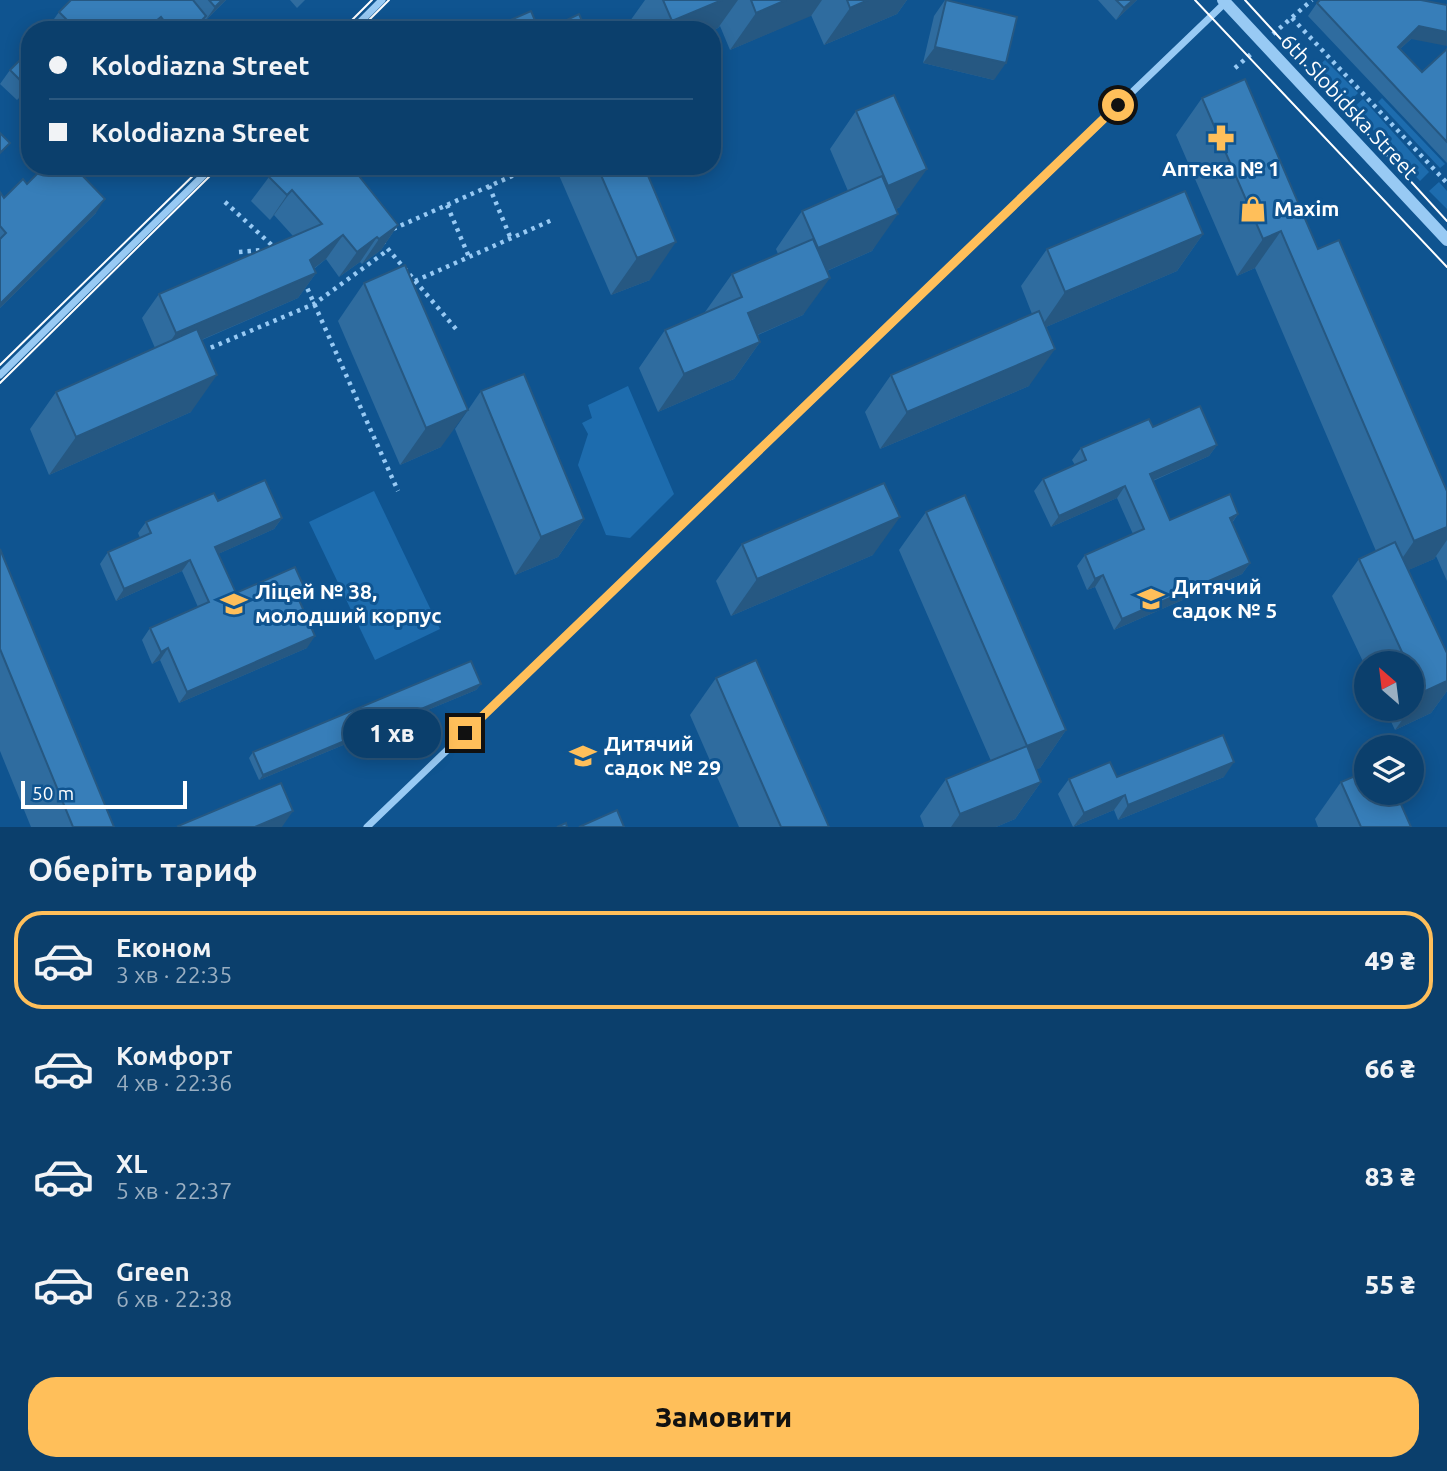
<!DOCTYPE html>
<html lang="uk">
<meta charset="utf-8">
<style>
:root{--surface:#0b3f6c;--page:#144672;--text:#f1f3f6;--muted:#9aafc2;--line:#2b587f;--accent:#ffbf5a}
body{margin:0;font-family:Ubuntu,sans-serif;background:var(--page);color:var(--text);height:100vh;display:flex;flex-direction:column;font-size:26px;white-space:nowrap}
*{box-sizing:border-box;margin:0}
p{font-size:23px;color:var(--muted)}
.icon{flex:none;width:38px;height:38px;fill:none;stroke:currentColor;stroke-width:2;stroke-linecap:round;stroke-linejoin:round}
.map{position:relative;height:827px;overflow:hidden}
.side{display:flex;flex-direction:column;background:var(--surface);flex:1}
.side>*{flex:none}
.banner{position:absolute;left:21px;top:21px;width:700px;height:154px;border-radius:28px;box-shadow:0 4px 18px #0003,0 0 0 2px var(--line);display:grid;align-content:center;height:154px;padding:0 28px;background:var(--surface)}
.needle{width:46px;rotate:332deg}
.tools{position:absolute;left:1354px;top:651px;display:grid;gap:14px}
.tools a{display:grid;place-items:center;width:70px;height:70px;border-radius:50%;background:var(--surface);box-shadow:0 4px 18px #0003,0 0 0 2px var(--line);font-size:35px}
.scale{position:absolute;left:21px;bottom:18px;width:166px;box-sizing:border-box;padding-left:7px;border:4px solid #fff;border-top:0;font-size:19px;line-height:24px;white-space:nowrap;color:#fff;-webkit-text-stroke:5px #0f5490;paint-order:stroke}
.end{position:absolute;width:32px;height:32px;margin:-16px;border:9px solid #ffbf5a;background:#111;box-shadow:0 0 0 4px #111}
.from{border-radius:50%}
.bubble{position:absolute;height:49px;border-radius:24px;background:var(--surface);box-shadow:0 4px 18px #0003,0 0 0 2px var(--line);font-size:23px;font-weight:800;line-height:49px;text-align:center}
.banner b{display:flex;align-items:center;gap:24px;height:66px;font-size:26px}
.banner b+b{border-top:2px solid var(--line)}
.banner i{width:18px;height:18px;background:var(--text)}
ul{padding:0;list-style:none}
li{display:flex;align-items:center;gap:21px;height:98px;margin:0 14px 10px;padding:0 14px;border:4px solid transparent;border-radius:28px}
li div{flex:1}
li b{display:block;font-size:26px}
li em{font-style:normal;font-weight:800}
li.on{border-color:var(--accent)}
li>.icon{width:63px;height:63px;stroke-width:1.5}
h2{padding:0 28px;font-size:32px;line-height:84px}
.primary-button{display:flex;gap:14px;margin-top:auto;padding:14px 28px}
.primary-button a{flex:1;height:80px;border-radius:28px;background:var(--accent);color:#111;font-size:28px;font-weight:800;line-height:80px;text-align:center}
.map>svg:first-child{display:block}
.green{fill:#1d6cae}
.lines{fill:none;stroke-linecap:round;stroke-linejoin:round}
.path{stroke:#98caf4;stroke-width:4.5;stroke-dasharray:3.5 5;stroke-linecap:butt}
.minor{stroke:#98caf4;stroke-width:7}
.tertiary{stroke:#98caf4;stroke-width:12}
.tram{stroke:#fff;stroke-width:2}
.wall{fill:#2f6c9f}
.shaded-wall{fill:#265882}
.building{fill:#377eb9;stroke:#265882;stroke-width:2}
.route{stroke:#ffbf5a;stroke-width:9}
.labels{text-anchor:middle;stroke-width:6;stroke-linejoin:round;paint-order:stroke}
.street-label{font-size:21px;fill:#fff;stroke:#0f5490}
.poi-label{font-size:21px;font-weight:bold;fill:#fff;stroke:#0f5490;text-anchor:start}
</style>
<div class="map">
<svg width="1447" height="827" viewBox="0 0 1447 827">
<rect width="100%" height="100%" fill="#0f5490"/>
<g class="green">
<path d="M1325,60l33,33 -10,10 -32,-35z"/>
<path d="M1382,98l63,66 -5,4 -62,-66z"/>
<path d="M1363,99l66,73 -9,9 -67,-73z"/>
<path d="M1439,182l8,9v18l-18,-18z"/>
<path d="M628,386l46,108 -44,44 -24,-3 -28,-70 10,-31 -6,-11 10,-5 -4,-13z"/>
<path d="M374,491l66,138 -65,31 -66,-138z"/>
</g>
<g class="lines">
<g class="path">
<path d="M1292,18l155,165"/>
<path d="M1273,34l39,-34"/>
<path d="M1235,68l16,-14"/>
<path d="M489,186l22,53"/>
<path d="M225,202l51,47"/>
<path d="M447,205l22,52"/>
<path d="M393,229l137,-61"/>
<path d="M382,242l74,87"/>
<path d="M239,252l24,-2"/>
<path d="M304,281l94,210"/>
<path d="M415,281l137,-61"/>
<path d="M203,351l111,-47 74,-54"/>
</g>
<g class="minor">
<path d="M352,30l30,-30"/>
<path d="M0,375l213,-209"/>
<path d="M367,827l860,-826"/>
</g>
<path class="tertiary" d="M1223,0l224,240"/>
<g class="tram">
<path d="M1195,0l252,267"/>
<path d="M1245,0l202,221"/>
<path d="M342,30l30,-30"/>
<path d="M359,30l30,-30"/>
<path d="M0,365l203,-199"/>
<path d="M0,383l220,-217"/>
</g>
</g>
<g class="wall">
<path d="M71,0h155l-21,21 -2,-1 7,10h-157l-4,-4 10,-14z"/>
<path d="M290,0h15l-8,8z"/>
<path d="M645,0h262l-10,14 -73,31 -13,-30 -81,35 -10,-24 -2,2 -6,3 -78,-1 -4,-9z"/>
<path d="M945,0l49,80 -71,-17 11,-47z"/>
<path d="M1098,0h39l-21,20z"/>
<path d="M1317,3l94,36 -11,10 22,23 25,-23v114l-139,-147z"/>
<path d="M30,50v48l-5,-5 -8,7 -17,-16 10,-14z"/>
<path d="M1202,98l116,151 129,242v90l-11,-25 -2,3 -26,11 39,83v38l-16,22 -36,17 -10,-21h27v-46h-45v7l-35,-74 27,-37 17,-8 -121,-283 -18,8 -61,-141z"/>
<path d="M856,111l44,96 -4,2 -24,42 -45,20 -24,44 -45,20 2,7 -26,37 -76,33 -19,-44 26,-38 41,-17 -1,-1 27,-38 46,-20 -2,-5 26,-38 46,-20 -18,-42z"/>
<path d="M45,166h38l-5,5 18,42 -96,95v-116l4,6 23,-14z"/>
<path d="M555,166h89l6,114 -39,15z"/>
<path d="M269,177l129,48 -17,25 -19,14 -2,-2 -21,15 -13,-18 -12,10 2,4 -18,25 -96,42 -11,72 -142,63 -19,-46 26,-37 99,-44 -13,-30 17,-24 134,-58 -19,-21 -4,5 -19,-19z"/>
<path d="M1203,234l-26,37 -131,56 -17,59 -149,63 -15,-37 26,-37 141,-61 -11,-28 26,-37z"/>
<path d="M364,283l77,164 -41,18 -62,-144z"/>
<path d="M481,391l103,128 -26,38 -43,18 -60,-146z"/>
<path d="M1153,427l64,18 -8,11 -56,25 17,39 68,-6 -6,9 18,40 -8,11 -128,56 -19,-43 -8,3 -10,-24 8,-11 48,-21 -16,-36 -66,29 -17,-36 9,-12 32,-14 -3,-5 9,-12z"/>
<path d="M218,501l64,17 -8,11 -56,25 18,39 68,-6 -6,9 9,52 -128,55 -19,-43 -8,4 -10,-24 8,-12 48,-21 -16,-36 -66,30 -16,-37 8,-12 32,-14 -2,-5 8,-11z"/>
<path d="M926,512l140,218 -26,38 -4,1 5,13 -26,37 -19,8h-72l-4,-11 26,-37 45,-18 -92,-211z"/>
<path d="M742,544l131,11 -142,61 -15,-35z"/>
<path d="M0,549l114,278h-83l-31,-76z"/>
<path d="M716,678l113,149h-90l-49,-112z"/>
<path d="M481,684l-5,6 -217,90 -10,-22 4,-6z"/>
<path d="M1117,777h107l-106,43 -4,-10 -41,17 -15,-33 11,-15z"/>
<path d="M1341,782l70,45h-93l-3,-8z"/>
</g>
<g class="shaded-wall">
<path d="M222,0h4l-21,21 10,-14z"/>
<path d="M722,0h16l-20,28 -6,3 -46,-1 6,-9z"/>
<path d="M786,0h36l-11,16 -81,34 26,-37z"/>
<path d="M868,0h39l-10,14 -73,31 26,-37z"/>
<path d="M1133,0h4l-21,20 8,-12z"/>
<path d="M161,17l-9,13h-7z"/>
<path d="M1419,26l28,6v14l-36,-7 -22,20 9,-12z"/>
<path d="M935,47l71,16 -12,17 -71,-17z"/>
<path d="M30,84v2l-5,7 -8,7z"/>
<path d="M927,169l-27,38 -38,16 26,-37z"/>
<path d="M292,190l-18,25 -4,5 17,-25z"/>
<path d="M105,199l-9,14 -96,95v-4z"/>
<path d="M898,214l-26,37 -80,35 26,-38z"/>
<path d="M398,225l-17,25 -19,14 17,-25z"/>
<path d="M1281,231l-26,37 -18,8 26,-37z"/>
<path d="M1203,234l-26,37 -138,59 26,-38z"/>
<path d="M343,235l-17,24 -30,23 20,-9 -18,25 -139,60 17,-25 134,-73z"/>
<path d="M377,237l-17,25 -21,15 18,-25z"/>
<path d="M676,242l-26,38 -39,15 26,-37z"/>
<path d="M830,278l-27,37 -81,35 26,-37z"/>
<path d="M760,342l-26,37 -76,33 26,-38z"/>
<path d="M1055,349l-26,37 -149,63 27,-37z"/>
<path d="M217,375l-26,37 -142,63 27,-38z"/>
<path d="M468,410l-27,37 -41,18 26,-37z"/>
<path d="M1217,445l-8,11 -67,29 8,-11z"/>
<path d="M1125,486l-8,12 -66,29 8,-11z"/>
<path d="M1238,514l-8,11v-7z"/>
<path d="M900,517l-27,38 -142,61 26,-37z"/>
<path d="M282,518l-8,11 -67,30 8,-12z"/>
<path d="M584,519l-26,38 -43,18 26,-38z"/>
<path d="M1447,527v13l-13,19 -46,20 26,-38z"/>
<path d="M190,560l-8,11 -66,30 8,-12z"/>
<path d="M1250,563l-8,11 -128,56 8,-11z"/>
<path d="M1103,575l-8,12 -8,3 8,-11z"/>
<path d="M304,587l-8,12 -1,-8z"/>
<path d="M315,636l-8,12 -128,55 8,-11z"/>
<path d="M168,648l-8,12 -8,4 9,-12z"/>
<path d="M1447,681v10l-16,22 -36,17 15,-21h2v-3l9,-13z"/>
<path d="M481,684l-5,6 -217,90 4,-5z"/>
<path d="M1066,730l-26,38 -39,16 26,-38z"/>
<path d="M1234,762l-10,15 -106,43 10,-15z"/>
<path d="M1041,782l-26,37 -19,8h-45l9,-13z"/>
<path d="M1125,795l-11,15 -41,17 11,-14z"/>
<path d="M293,811l-11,16h-27z"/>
</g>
<g class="building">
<path d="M71,0h122l13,16 -4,4 8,10h-39l-10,-13 -16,13h-68l-18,-18z"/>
<path d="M209,0h13l-7,7z"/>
<path d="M663,0h59l-50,21z"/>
<path d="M751,0h35l-30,13z"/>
<path d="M847,0h21l-18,8z"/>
<path d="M946,0l71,17 -11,46 -71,-16z"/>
<path d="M1116,0h17l-9,8z"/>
<path d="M1320,0h101l26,5v27l-28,-6 -21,21 24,25 25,-23v93l-130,-139z"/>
<path d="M531,11l8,19h-51z"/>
<path d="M579,14l7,16h-40z"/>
<path d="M30,50v34l-3,3 -17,-17z"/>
<path d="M1245,79l73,170 21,-9 108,251v36l-33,14 -133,-310 -18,8 -61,-141z"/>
<path d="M894,95l33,74 -39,17 -32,-75z"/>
<path d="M0,133l10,10 -10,10z"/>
<path d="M45,166h34l-3,3 29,30 -105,105v-65l6,-6 -6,-7v-34l4,6 19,-19 4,5z"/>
<path d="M278,166h73l47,59 -19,14 -2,-2 -20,15 -14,-17 -33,25 6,13 -140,60 -17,-39 163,-70 -30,-34 -5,5 -18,-18z"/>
<path d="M597,166h47l32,76 -39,16z"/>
<path d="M882,176l16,38 -80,34 -16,-37z"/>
<path d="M1185,191l18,43 -138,58 -18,-43z"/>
<path d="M813,239l17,39 -82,35 12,29 -76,32 -19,-44 77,-33 -10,-23z"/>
<path d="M405,265l63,145 -42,18 -62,-145z"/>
<path d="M1039,311l16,38 -148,63 -16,-37z"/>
<path d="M197,329l20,46 -141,62 -20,-45z"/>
<path d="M524,374l60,145 -43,18 -60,-146z"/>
<path d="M1200,406l17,39 -67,29 20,46 60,-26 8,20 -8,4 20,45 -128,56 -19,-44 -8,4 -10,-24 59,-26 -19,-43 -66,30 -16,-37 43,-19 -5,-12 68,-29 4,8z"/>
<path d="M265,480l17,38 -67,29 21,46 59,-26 9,20 -9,4 20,45 -128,56 -19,-44 -7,4 -11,-24 59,-26 -19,-42 -66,29 -16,-37 43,-19 -5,-11 68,-29 4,8z"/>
<path d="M884,483l16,34 -143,62 -15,-35z"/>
<path d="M965,495l101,235 -39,16 -101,-234z"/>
<path d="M1395,542l52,111v28l-26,12 -9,-19v-11h-5l-48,-104z"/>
<path d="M0,549l114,278h-41l-73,-178z"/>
<path d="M756,660l73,167h-48l-65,-149z"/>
<path d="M471,661l10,23 -218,91 -10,-23z"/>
<path d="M1223,735l11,27 -106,43 -3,-10 -41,18 -15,-34 41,-17 7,15z"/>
<path d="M1027,746l14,36 -81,32 -14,-35z"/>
<path d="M1367,771v22h29l15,34h-50l-20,-45z"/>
<path d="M281,783l12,28 -38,16h-76l-1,-1z"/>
<path d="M617,810l7,17h-45z"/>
<path d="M566,823l1,4h-10z"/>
</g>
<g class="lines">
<path class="route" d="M465,733l653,-628"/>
</g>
<defs>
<g id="pharmacy-bare" transform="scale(2.1)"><path d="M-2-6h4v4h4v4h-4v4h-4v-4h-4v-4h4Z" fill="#ffbf5a" stroke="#0f5490" stroke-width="2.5" paint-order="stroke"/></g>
<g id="shop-bare" transform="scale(2.1)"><path d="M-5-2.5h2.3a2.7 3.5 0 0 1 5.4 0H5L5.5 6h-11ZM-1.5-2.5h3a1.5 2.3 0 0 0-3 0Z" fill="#ffbf5a" stroke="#0f5490" stroke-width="2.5" paint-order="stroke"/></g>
<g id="school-bare" transform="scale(2.1)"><path d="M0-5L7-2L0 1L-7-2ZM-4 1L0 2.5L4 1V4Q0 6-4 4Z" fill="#ffbf5a" stroke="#0f5490" stroke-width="2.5" paint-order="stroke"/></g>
</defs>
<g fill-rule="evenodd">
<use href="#pharmacy-bare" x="1221" y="138"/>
<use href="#shop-bare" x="1253" y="209"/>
<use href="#school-bare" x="1151" y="599"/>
<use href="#school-bare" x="234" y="604"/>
<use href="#school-bare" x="583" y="756"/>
</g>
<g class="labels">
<g class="street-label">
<text transform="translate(1349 107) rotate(47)" y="7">6th Slobidska Street</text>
</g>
<g class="poi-label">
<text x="1221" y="176" text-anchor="middle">Аптека № 1</text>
<text x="1274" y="216">Maxim</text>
<text x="1172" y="594">Дитячий<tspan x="1172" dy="24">садок № 5</tspan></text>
<text x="255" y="599">Ліцей № 38,<tspan x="255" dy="24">молодший корпус</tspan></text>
<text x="604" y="751">Дитячий<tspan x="604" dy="24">садок № 29</tspan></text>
</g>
</g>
</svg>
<div class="tools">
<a><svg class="needle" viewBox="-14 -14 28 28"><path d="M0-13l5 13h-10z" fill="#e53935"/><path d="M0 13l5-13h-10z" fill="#9aafc2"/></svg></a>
<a><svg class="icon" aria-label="layers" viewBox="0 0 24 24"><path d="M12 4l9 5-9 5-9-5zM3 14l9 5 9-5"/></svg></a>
</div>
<div class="scale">50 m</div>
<i class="end from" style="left:1118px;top:105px"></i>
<i class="end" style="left:465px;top:733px"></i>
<div class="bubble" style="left:343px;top:709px;width:98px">1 хв</div>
<div class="banner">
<b><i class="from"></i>Kolodiazna Street</b>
<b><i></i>Kolodiazna Street</b>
</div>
</div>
<section class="side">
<h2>Оберіть тариф</h2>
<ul>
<li class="on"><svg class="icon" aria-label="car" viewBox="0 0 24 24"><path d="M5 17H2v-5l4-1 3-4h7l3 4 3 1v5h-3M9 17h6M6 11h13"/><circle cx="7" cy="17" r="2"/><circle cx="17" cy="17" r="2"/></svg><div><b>Економ</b><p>3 хв · 22:35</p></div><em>49 ₴</em></li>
<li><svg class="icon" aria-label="car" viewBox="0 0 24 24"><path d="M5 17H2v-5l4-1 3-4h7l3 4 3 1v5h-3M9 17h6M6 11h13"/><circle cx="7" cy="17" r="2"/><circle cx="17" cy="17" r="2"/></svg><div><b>Комфорт</b><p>4 хв · 22:36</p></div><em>66 ₴</em></li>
<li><svg class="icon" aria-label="car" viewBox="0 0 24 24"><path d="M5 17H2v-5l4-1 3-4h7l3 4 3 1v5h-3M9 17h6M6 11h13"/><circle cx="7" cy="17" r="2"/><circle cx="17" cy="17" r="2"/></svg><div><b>XL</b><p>5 хв · 22:37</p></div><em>83 ₴</em></li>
<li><svg class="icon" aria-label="car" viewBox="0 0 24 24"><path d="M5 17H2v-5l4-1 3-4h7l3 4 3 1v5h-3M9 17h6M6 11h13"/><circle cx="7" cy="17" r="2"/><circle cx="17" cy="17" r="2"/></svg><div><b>Green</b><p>6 хв · 22:38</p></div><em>55 ₴</em></li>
</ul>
<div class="primary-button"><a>Замовити</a></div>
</section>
